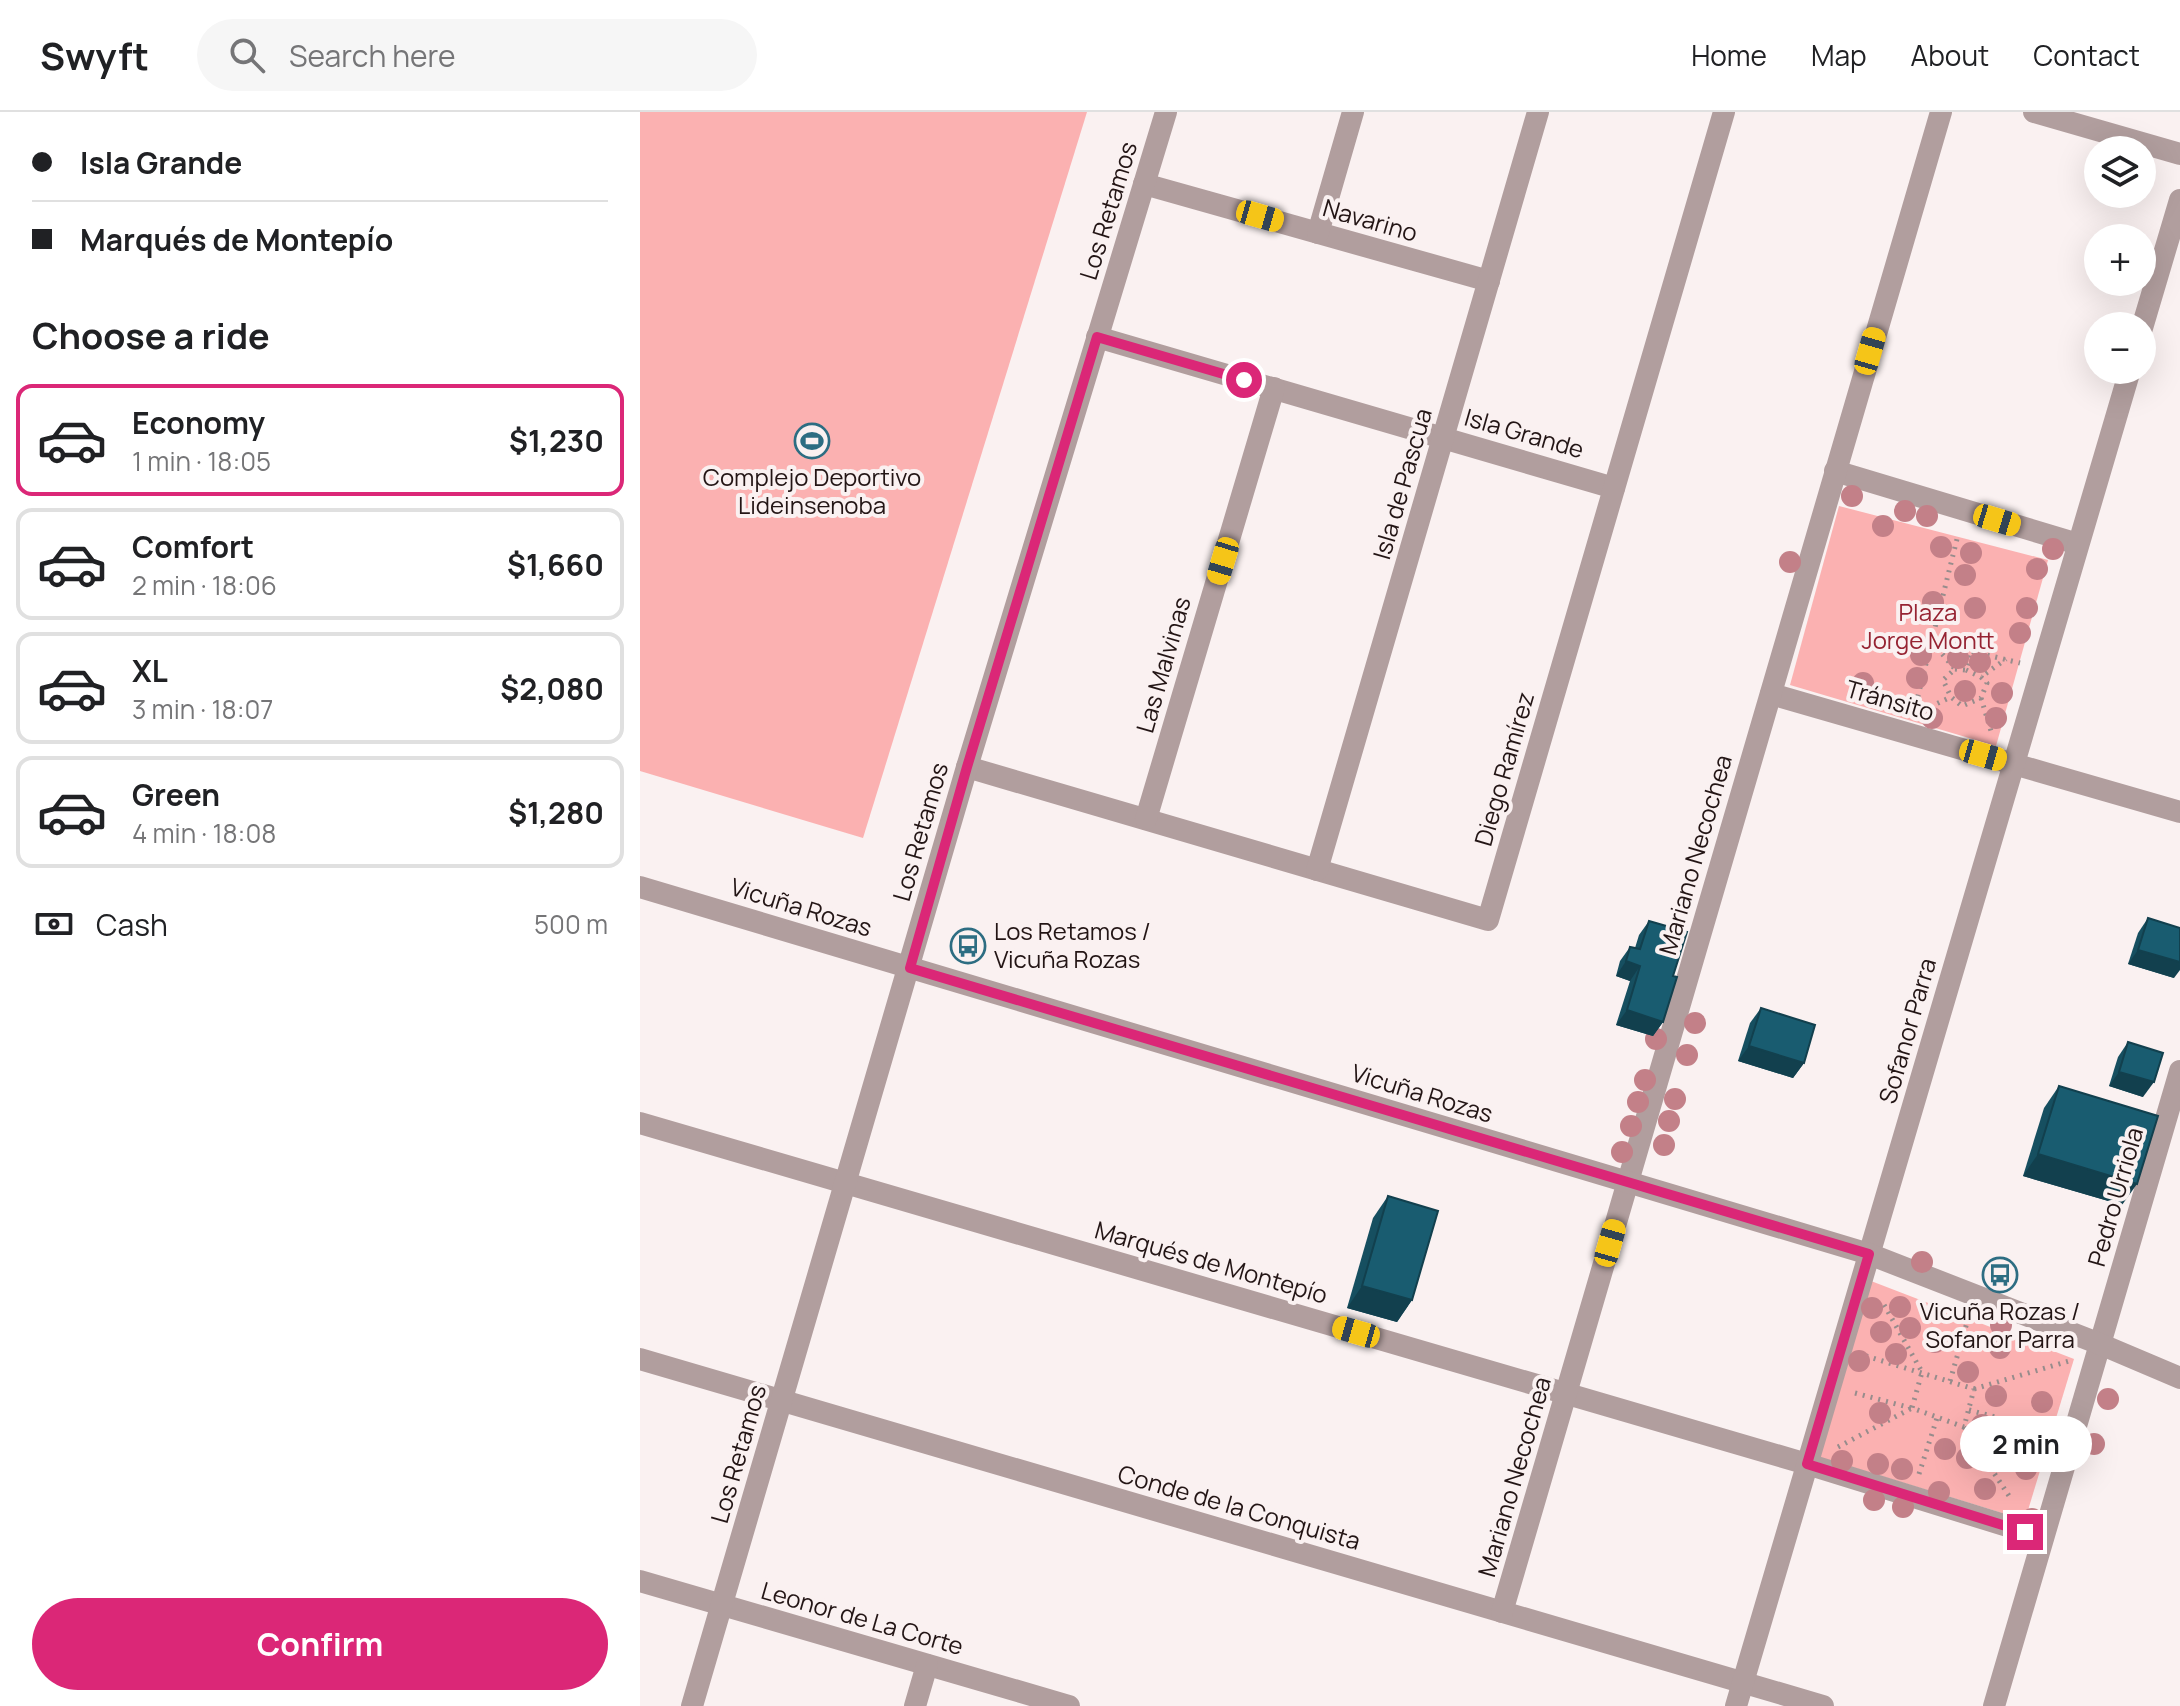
<!DOCTYPE html>
<meta charset="utf-8">
<style>
:root{--surface:#fff;--page:#f6f6f6;--text:#202124;--muted:#757577;--line:#e0e0e0;--accent:#db2777}
body{margin:0;font-family:Manrope,sans-serif;background:var(--page);color:var(--text);height:100vh;display:flex;flex-direction:column;font-size:30px;white-space:nowrap}
*{box-sizing:border-box;margin:0}
p{font-size:26px;color:var(--muted)}
.icon{flex:none;width:44px;height:44px;fill:none;stroke:currentColor;stroke-width:2;stroke-linecap:round;stroke-linejoin:round}
.map{position:relative;flex:1;overflow:hidden}
.sheet{display:flex;flex-direction:column;background:var(--surface);width:640px}
.sheet>*{flex:none}
.top-card{display:grid;align-content:center;height:176px;padding:0 32px;background:var(--surface)}
.tools{position:absolute;left:1444px;top:24px;display:grid;gap:16px}
.tools a{display:grid;place-items:center;width:72px;height:72px;border-radius:50%;background:var(--surface);box-shadow:0 8px 32px #0002;font-size:40px}
.end{position:absolute;width:36px;height:36px;margin:-18px;border:10px solid #db2777;background:#fff;box-shadow:0 0 0 4px #fff}
.from{border-radius:50%}
.bubble{position:absolute;height:56px;border-radius:28px;background:var(--surface);box-shadow:0 8px 32px #0002;font-size:26px;font-weight:700;line-height:56px;text-align:center}
.car{position:absolute;width:24px;height:48px;margin:-24px -12px;border-radius:10px;box-shadow:0 0 6px 2px #0007;background:linear-gradient(#f5c518 24%,#345 0 40%,#f5c518 0 76%,#345 0 86%,#f5c518 0)}
.top-card b{display:flex;align-items:center;gap:28px;height:76px;font-size:30px}
.top-card b+b{border-top:2px solid var(--line)}
.top-card i{width:20px;height:20px;background:var(--text)}
ul{padding:0;list-style:none}
li{display:flex;align-items:center;gap:24px;height:112px;margin:0 16px 12px;padding:0 16px;border:4px solid var(--line);border-radius:16px}
li div{flex:1}
li b{display:block;font-size:30px}
li em{font-style:normal;font-weight:700}
li.active{border-color:var(--accent)}
li>.icon{width:72px;height:72px;stroke-width:1.5}
h2{padding:0 32px;font-size:36px;line-height:96px}
.pay{display:flex;align-items:center;gap:20px;height:88px;padding:0 32px;font-size:30px}
.pay p{margin-inline-start:auto}
.action{display:flex;gap:16px;margin-top:auto;padding:16px 32px}
.action a{flex:1;height:92px;border-radius:48px;background:var(--accent);color:#fff;font-size:32px;font-weight:700;line-height:92px;text-align:center}
header{display:flex;align-items:center;gap:48px;box-sizing:border-box;height:112px;padding:0 40px;background:var(--surface);border-bottom:2px solid var(--line)}
header strong{font-size:38px}
nav{display:flex;gap:44px;margin-inline-start:auto;font-size:28px}
.search{width:560px;height:72px;background:var(--page);display:flex;align-items:center;gap:20px;box-sizing:border-box;padding:0 28px;border-radius:44px;color:var(--muted);font-size:30px}
main{display:flex;flex:1;min-height:0}
.map>svg:first-child{display:block}
.green{fill:#fbb1b1}
.lines{fill:none;stroke-linecap:round;stroke-linejoin:round}
.path{stroke:#978c8c;stroke-width:5;stroke-dasharray:2 6;stroke-linecap:butt}
.minor{stroke:#b19e9e;stroke-width:22}
.tertiary{stroke:#b19e9e;stroke-width:22}
.tree{fill:#c38088}
.wall{fill:#164f60}
.shaded-wall{fill:#12404e}
.building{fill:#195c70;stroke:#12404e;stroke-width:2}
.route{stroke:#db2777;stroke-width:10}
.labels{text-anchor:middle;stroke-width:8;stroke-linejoin:round;paint-order:stroke}
.street-label{font-size:24px;fill:#231515;stroke:#faf1f1}
.poi-label{font-size:24px;fill:#231515;stroke:#faf1f1}
.park-label{font-size:24px;fill:#962332;stroke:#faf1f1}
</style>
<header>
<strong>Swyft</strong>
<div class="search"><svg class="icon" aria-label="search" viewBox="0 0 24 24"><circle cx="10" cy="10" r="6"/><path d="M15 15l6 6"/></svg>Search here</div>
<nav><a>Home</a><a>Map</a><a>About</a><a>Contact</a></nav>
</header>
<main>
<section class="sheet">
<div class="top-card">
<b><i class="from"></i>Isla Grande</b>
<b><i></i>Marqués de Montepío</b>
</div>
<h2>Choose a ride</h2>
<ul>
<li class="active"><svg class="icon" aria-label="car" viewBox="0 0 24 24"><path d="M5 17H2v-5l4-1 3-4h7l3 4 3 1v5h-3M9 17h6M6 11h13"/><circle cx="7" cy="17" r="2"/><circle cx="17" cy="17" r="2"/></svg><div><b>Economy</b><p>1 min · 18:05</p></div><em>$1,230</em></li>
<li><svg class="icon" aria-label="car" viewBox="0 0 24 24"><path d="M5 17H2v-5l4-1 3-4h7l3 4 3 1v5h-3M9 17h6M6 11h13"/><circle cx="7" cy="17" r="2"/><circle cx="17" cy="17" r="2"/></svg><div><b>Comfort</b><p>2 min · 18:06</p></div><em>$1,660</em></li>
<li><svg class="icon" aria-label="car" viewBox="0 0 24 24"><path d="M5 17H2v-5l4-1 3-4h7l3 4 3 1v5h-3M9 17h6M6 11h13"/><circle cx="7" cy="17" r="2"/><circle cx="17" cy="17" r="2"/></svg><div><b>XL</b><p>3 min · 18:07</p></div><em>$2,080</em></li>
<li><svg class="icon" aria-label="car" viewBox="0 0 24 24"><path d="M5 17H2v-5l4-1 3-4h7l3 4 3 1v5h-3M9 17h6M6 11h13"/><circle cx="7" cy="17" r="2"/><circle cx="17" cy="17" r="2"/></svg><div><b>Green</b><p>4 min · 18:08</p></div><em>$1,280</em></li>
</ul>
<div class="pay"><svg class="icon" aria-label="cash" viewBox="0 0 24 24"><path d="M3 7h18v10H3z"/><circle cx="12" cy="12" r="2"/></svg>Cash<p>500 m</p></div>
<div class="action"><a>Confirm</a></div>
</section>
<div class="map">
<svg width="1540" height="1594" viewBox="0 0 1540 1594">
<rect width="100%" height="100%" fill="#faf1f1"/>
<g class="green">
<path d="M0,0h447l-224,726 -223,-67z"/>
<path d="M1199,394l209,54 -52,186 -206,-61z"/>
<path d="M1231,1169l203,78 -49,161 -206,-63z"/>
</g>
<g class="lines">
<g class="path">
<path d="M1292,530l23,27 -12,11 8,17 11,9 19,-8 6,-15 -6,-6 25,-18"/>
<path d="M1293,530l87,21"/>
<path d="M1315,557l11,1 6,-18"/>
<path d="M1326,558l15,7"/>
<path d="M1341,586l10,33"/>
<path d="M1283,598l28,-13"/>
<path d="M1274,600l44,-177"/>
<path d="M1226,1244l108,33 -10,38 -52,-19 10,-36 -39,-69"/>
<path d="M1310,1269l18,-62"/>
<path d="M1334,1277l95,-28"/>
<path d="M1215,1281l56,15"/>
<path d="M1329,1298l82,22"/>
<path d="M1324,1315l47,72"/>
<path d="M1198,1335l74,-39"/>
<path d="M1279,1362l18,-56"/>
</g>
<g class="minor">
<path d="M1394,0l146,42"/>
<path d="M504,72l345,97"/>
<path d="M678,121l35,-121"/>
<path d="M1502,216l38,-128"/>
<path d="M457,225l517,151"/>
<path d="M1195,359l243,73"/>
<path d="M1131,582l409,118"/>
<path d="M327,655l521,153 236,-808"/>
<path d="M506,707l128,-431"/>
<path d="M677,758l221,-758"/>
<path d="M0,1011l1167,341 236,73"/>
<path d="M0,1247l1183,347"/>
<path d="M0,1469l429,125"/>
<path d="M862,1500l439,-1500"/>
<path d="M52,1594l275,-939 199,-655"/>
<path d="M275,1594l12,-41"/>
<path d="M1096,1594l394,-1336"/>
<path d="M1354,1594l186,-635"/>
</g>
<path class="tertiary" d="M0,775l1229,367 231,90 80,34"/>
</g>
<g class="tree">
<circle cx="1212" cy="384" r="11"/>
<circle cx="1265" cy="399" r="11"/>
<circle cx="1287" cy="404" r="11"/>
<circle cx="1243" cy="414" r="11"/>
<circle cx="1301" cy="435" r="11"/>
<circle cx="1413" cy="437" r="11"/>
<circle cx="1331" cy="441" r="11"/>
<circle cx="1150" cy="450" r="11"/>
<circle cx="1397" cy="457" r="11"/>
<circle cx="1325" cy="463" r="11"/>
<circle cx="1293" cy="490" r="11"/>
<circle cx="1335" cy="496" r="11"/>
<circle cx="1387" cy="496" r="11"/>
<circle cx="1380" cy="521" r="11"/>
<circle cx="1281" cy="543" r="11"/>
<circle cx="1318" cy="546" r="11"/>
<circle cx="1340" cy="550" r="11"/>
<circle cx="1277" cy="566" r="11"/>
<circle cx="1223" cy="571" r="11"/>
<circle cx="1325" cy="579" r="11"/>
<circle cx="1362" cy="581" r="11"/>
<circle cx="1292" cy="606" r="11"/>
<circle cx="1356" cy="606" r="11"/>
<circle cx="1055" cy="911" r="11"/>
<circle cx="1016" cy="927" r="11"/>
<circle cx="1047" cy="943" r="11"/>
<circle cx="1005" cy="968" r="11"/>
<circle cx="1035" cy="987" r="11"/>
<circle cx="998" cy="990" r="11"/>
<circle cx="1029" cy="1009" r="11"/>
<circle cx="991" cy="1014" r="11"/>
<circle cx="1024" cy="1033" r="11"/>
<circle cx="982" cy="1040" r="11"/>
<circle cx="1282" cy="1150" r="11"/>
<circle cx="1260" cy="1195" r="11"/>
<circle cx="1232" cy="1196" r="11"/>
<circle cx="1361" cy="1213" r="11"/>
<circle cx="1270" cy="1216" r="11"/>
<circle cx="1241" cy="1220" r="11"/>
<circle cx="1295" cy="1230" r="11"/>
<circle cx="1360" cy="1236" r="11"/>
<circle cx="1256" cy="1242" r="11"/>
<circle cx="1219" cy="1249" r="11"/>
<circle cx="1328" cy="1260" r="11"/>
<circle cx="1356" cy="1284" r="11"/>
<circle cx="1468" cy="1287" r="11"/>
<circle cx="1402" cy="1290" r="11"/>
<circle cx="1240" cy="1301" r="11"/>
<circle cx="1342" cy="1313" r="11"/>
<circle cx="1366" cy="1319" r="11"/>
<circle cx="1393" cy="1328" r="11"/>
<circle cx="1454" cy="1332" r="11"/>
<circle cx="1414" cy="1335" r="11"/>
<circle cx="1305" cy="1337" r="11"/>
<circle cx="1327" cy="1346" r="11"/>
<circle cx="1202" cy="1349" r="11"/>
<circle cx="1238" cy="1352" r="11"/>
<circle cx="1262" cy="1357" r="11"/>
<circle cx="1386" cy="1357" r="11"/>
<circle cx="1345" cy="1377" r="11"/>
<circle cx="1299" cy="1380" r="11"/>
<circle cx="1234" cy="1388" r="11"/>
<circle cx="1263" cy="1395" r="11"/>
<circle cx="1392" cy="1407" r="11"/>
</g>
<g class="wall">
<path d="M1508,806l26,60 -46,-14 10,-31z"/>
<path d="M1009,809l24,55 -10,46 -10,14 -37,-11 14,-44 -14,-5 4,-15 10,-14 5,1 4,-13z"/>
<path d="M1121,896l43,55 -11,15 -55,-17 12,-38z"/>
<path d="M1488,930l15,55 -34,-11 9,-29z"/>
<path d="M1419,974l63,119 -99,-29 21,-68z"/>
<path d="M748,1084l24,104 -15,22 -50,-14 26,-90z"/>
</g>
<g class="shaded-wall">
<path d="M1498,838l42,12v8l-6,8 -46,-14z"/>
<path d="M986,849l14,5 -10,15 -14,-5z"/>
<path d="M987,898l36,12 -10,14 -37,-11z"/>
<path d="M1109,934l55,17 -11,15 -55,-17z"/>
<path d="M1479,960l35,10 -11,15 -34,-11z"/>
<path d="M1398,1042l99,30 -15,21 -99,-29z"/>
<path d="M722,1174l50,14 -15,22 -50,-14z"/>
</g>
<g class="building">
<path d="M1508,806l32,10v34l-42,-12z"/>
<path d="M1009,809l38,11 -14,44 4,1 -14,45 -36,-12 13,-44 -14,-5 4,-14 10,2z"/>
<path d="M1121,896l54,17 -11,38 -55,-17z"/>
<path d="M1488,930l35,11 -9,29 -35,-10z"/>
<path d="M1419,974l99,30 -21,68 -99,-30z"/>
<path d="M748,1084l50,15 -26,89 -50,-14z"/>
</g>
<g class="lines">
<path class="route" d="M604,268l-147,-43 -130,430 -57,201 959,286 -62,210 218,68"/>
</g>
<defs>
<g id="stadium-ring" transform="scale(1.8)"><circle r="9.5" fill="#faf1f1" stroke="#2d6d82" stroke-width="1.5"/><path d="M0-5a6.5 5 0 1 0 0 10a6.5 5 0 1 0 0-10ZM-3.5-1.8h7v3.6h-7Z" fill="#2d6d82"/></g>
<g id="bus-ring" transform="scale(1.8)"><circle r="9.5" fill="#faf1f1" stroke="#2d6d82" stroke-width="1.5"/><path d="M-5-6H5V4H4V6H2V4H-2V6H-4V4H-5ZM-3.5-4V0h7V-4ZM-3.5 1.2v1.5H-2V1.2ZM2 1.2v1.5H3.5V1.2Z" fill="#2d6d82"/></g>
</defs>
<g fill-rule="evenodd">
<use href="#stadium-ring" x="172" y="329"/>
<use href="#bus-ring" x="328" y="834"/>
<use href="#bus-ring" x="1360" y="1163"/>
</g>
<g class="labels">
<g class="street-label">
<text transform="translate(469 99) rotate(-73)" y="8">Los Retamos</text>
<text transform="translate(730 109) rotate(16)" y="8">Navarino</text>
<text transform="translate(884 322) rotate(16)" y="8">Isla Grande</text>
<text transform="translate(763 372) rotate(-74)" y="8">Isla de Pascua</text>
<text transform="translate(524 553) rotate(-74)" y="8">Las Malvinas</text>
<text transform="translate(1250 589) rotate(16)" y="8">Tránsito</text>
<text transform="translate(865 657) rotate(-74)" y="8">Diego Ramírez</text>
<text transform="translate(281 720) rotate(-74)" y="8">Los Retamos</text>
<text transform="translate(1056 743) rotate(-74)" y="8">Mariano Necochea</text>
<text transform="translate(161 796) rotate(17)" y="8">Vicuña Rozas</text>
<text transform="translate(1268 919) rotate(-74)" y="8">Sofanor Parra</text>
<text transform="translate(782 982) rotate(17)" y="8">Vicuña Rozas</text>
<text transform="translate(1476 1085) rotate(-74)" y="8">Pedro Urriola</text>
<text transform="translate(571 1151) rotate(16)" y="8">Marqués de Montepío</text>
<text transform="translate(99 1342) rotate(-74)" y="8">Los Retamos</text>
<text transform="translate(875 1365) rotate(-74)" y="8">Mariano Necochea</text>
<text transform="translate(599 1396) rotate(16)" y="8">Conde de la Conquista</text>
<text transform="translate(222 1507) rotate(16)" y="8">Leonor de La Corte</text>
</g>
<g class="poi-label">
<text x="172" y="374">Complejo Deportivo<tspan x="172" dy="28">Lideinsenoba</tspan></text>
<text x="354" y="828" text-anchor="start">Los Retamos /<tspan x="354" dy="28">Vicuña Rozas</tspan></text>
<text x="1360" y="1208">Vicuña Rozas /<tspan x="1360" dy="28">Sofanor Parra</tspan></text>
</g>
<g class="park-label">
<text x="1288" y="509">Plaza<tspan x="1288" dy="28">Jorge Montt</tspan></text>
</g>
</g>
</svg>
<div class="tools">
<a><svg class="icon" aria-label="layers" viewBox="0 0 24 24"><path d="M12 4l9 5-9 5-9-5zM3 14l9 5 9-5"/></svg></a>
<a>+</a>
<a>−</a>
</div>
<i class="end from" style="left:604px;top:268px"></i>
<i class="end" style="left:1385px;top:1420px"></i>
<div class="bubble" style="left:1320px;top:1304px;width:132px">2 min</div>
<i class="car" style="left:620px;top:104px;rotate:106deg"></i>
<i class="car" style="left:1230px;top:239px;rotate:16deg"></i>
<i class="car" style="left:1357px;top:408px;rotate:107deg"></i>
<i class="car" style="left:583px;top:449px;rotate:197deg"></i>
<i class="car" style="left:1343px;top:643px;rotate:106deg"></i>
<i class="car" style="left:970px;top:1131px;rotate:16deg"></i>
<i class="car" style="left:716px;top:1220px;rotate:286deg"></i>
</div>
</main>
